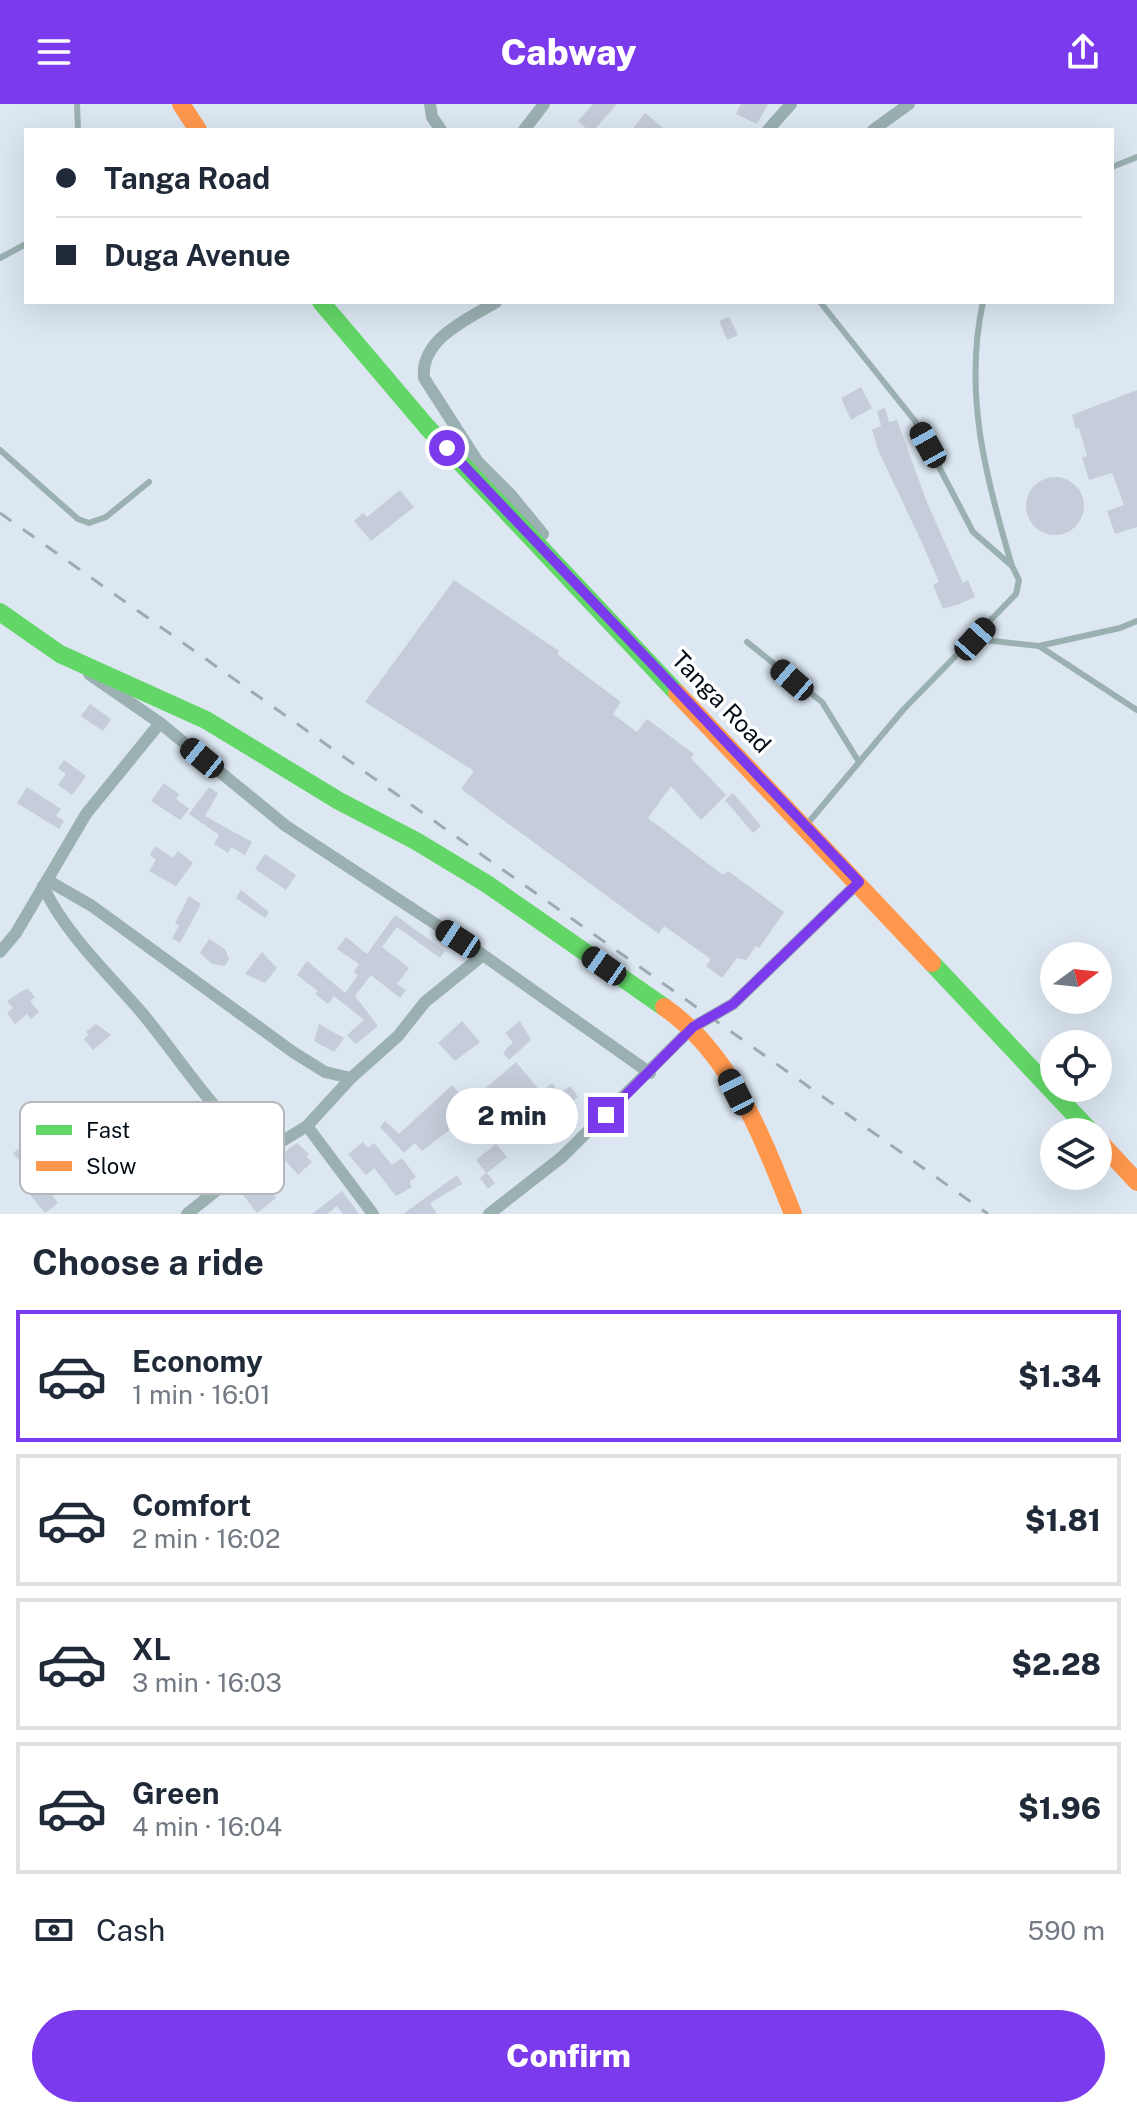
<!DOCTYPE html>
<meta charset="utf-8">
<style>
:root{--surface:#fff;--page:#f6f6f7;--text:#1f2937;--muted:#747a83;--line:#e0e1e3;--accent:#7c3aed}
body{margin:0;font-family:"Public Sans",sans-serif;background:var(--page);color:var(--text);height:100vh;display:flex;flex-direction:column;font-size:30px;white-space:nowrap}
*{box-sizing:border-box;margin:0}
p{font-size:26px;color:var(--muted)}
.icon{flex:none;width:44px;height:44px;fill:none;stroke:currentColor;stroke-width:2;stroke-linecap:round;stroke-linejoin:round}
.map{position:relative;height:1110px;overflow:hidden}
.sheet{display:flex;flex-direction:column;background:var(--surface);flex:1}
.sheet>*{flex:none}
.banner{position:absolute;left:24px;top:24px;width:1090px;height:176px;border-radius:0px;box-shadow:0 8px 32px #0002;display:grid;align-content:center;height:176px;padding:0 32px;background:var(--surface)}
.needle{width:52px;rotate:75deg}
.tools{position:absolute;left:1040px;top:838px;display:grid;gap:16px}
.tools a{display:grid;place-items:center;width:72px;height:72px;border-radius:50%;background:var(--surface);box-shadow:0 8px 32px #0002;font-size:40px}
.end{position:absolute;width:36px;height:36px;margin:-18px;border:10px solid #7c3aed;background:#fff;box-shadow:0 0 0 4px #fff}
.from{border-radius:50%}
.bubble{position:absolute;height:56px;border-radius:28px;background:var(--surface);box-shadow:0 8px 32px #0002;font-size:26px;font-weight:800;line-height:56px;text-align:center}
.car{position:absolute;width:24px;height:48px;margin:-24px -12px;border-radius:10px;box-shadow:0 0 6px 2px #0007;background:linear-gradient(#222 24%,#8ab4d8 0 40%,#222 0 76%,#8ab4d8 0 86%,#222 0)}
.banner b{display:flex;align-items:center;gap:28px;height:76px;font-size:30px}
.banner b+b{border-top:2px solid var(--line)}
.banner i{width:20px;height:20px;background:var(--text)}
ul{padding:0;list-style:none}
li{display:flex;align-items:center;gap:24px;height:132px;margin:0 16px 12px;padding:0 16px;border:4px solid var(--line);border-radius:0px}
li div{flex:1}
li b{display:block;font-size:30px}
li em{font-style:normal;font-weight:800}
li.active{border-color:var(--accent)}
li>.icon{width:72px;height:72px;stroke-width:1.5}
h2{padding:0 32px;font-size:36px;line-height:96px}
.pay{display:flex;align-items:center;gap:20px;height:88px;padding:0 32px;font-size:30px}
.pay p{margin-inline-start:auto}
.primary-button{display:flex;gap:16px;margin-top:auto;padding:16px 32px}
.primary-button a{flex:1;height:92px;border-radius:48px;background:var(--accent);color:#fff;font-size:32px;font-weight:800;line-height:92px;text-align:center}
header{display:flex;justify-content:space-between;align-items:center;height:104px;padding:0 32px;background:var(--accent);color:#fff;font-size:36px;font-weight:800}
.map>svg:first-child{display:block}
.building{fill:#c5cdda}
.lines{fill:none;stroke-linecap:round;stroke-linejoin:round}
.lane{stroke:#9bb0b1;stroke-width:6}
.street{stroke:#9bb0b1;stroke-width:12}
.fast{stroke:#63d668;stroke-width:18}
.slow{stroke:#ff974d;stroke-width:18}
.rail{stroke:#9cabae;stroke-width:3;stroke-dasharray:14 14;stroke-linecap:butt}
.route{stroke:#7c3aed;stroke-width:10}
.labels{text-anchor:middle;stroke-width:7;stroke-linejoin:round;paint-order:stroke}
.street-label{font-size:24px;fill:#030d18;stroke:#fff}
.key{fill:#fff;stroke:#b3b6ba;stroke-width:2}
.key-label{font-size:22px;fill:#030d18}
</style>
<header><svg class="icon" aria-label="menu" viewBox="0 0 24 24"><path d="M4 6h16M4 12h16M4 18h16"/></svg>Cabway<svg class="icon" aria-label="share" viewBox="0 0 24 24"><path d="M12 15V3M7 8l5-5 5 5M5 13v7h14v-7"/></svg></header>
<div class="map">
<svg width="1137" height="1110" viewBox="0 0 1137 1110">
<rect width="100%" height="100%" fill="#dce7f2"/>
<g class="building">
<path d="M593,0h24l-23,26h-6l-10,-9z"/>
<path d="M741,0h27l-11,20 -21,-10z"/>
<path d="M645,9l21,17h-34z"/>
<path d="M729,213l9,18 -11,5 -8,-19z"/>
<path d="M861,283l11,21 -21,12 -10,-22z"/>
<path d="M1137,286v137l-22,7 -8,-23 17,-6 -8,-22 -4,-10 -23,7 -7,-22 5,-2 -8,-28 -3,1 -4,-14z"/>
<path d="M885,304l4,14 8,-2 31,85 35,78 5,-3 7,17 -16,7 -16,5 -10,-24 6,-3 -16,-37 -44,-93 -7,-22 9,-4 -4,-15z"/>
<circle cx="1055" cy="402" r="29"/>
<path d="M400,386l14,17 -43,34 -17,-20 9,-8 4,4z"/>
<path d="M454,476l105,71 -2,3 64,48 -8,12 24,18 10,-13 47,35 -3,4 35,37 -25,25 -30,-34 -23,32 75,57 5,-4 56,41 -25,36 -3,-2 -10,14 -9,-2 -15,20 -16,-12 5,-7 -47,-33 -5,8 -198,-145 13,-18 -109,-69z"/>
<path d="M90,600l21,15 -8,12 -22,-15z"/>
<path d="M64,656l22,16 -14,19 -14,-10 8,-11 -8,-6z"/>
<path d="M164,679l15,11 -3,5 13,10 -9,11 -29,-19z"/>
<path d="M27,683l34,22 -5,7 8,5 -5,8 -42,-26z"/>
<path d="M209,683l9,6 -13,23 47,26 -7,13 -14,-8 -3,6 -14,-9 5,-9 -30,-21z"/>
<path d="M733,689l28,33 -8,7 -28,-33z"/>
<path d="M155,742l18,12 5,-7 15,12 -17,23 -27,-15 7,-11 -6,-5z"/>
<path d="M265,750l31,21 -10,15 -31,-21z"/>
<path d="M241,786l28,22 -4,6 -29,-20z"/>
<path d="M189,792l12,8 -21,39 -8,-5 7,-12 -4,-3z"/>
<path d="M395,811l50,36 -5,7 -43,-31 -15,20 27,21 -12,16 9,6 -6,8 -29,-23 -16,21 23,30 -22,18 -9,-9 17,-15 -30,-24 -6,8 -13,-10 3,-3 -21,-16 10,-14 38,32 13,-18 -4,-3 5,-8 -22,-15 9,-12 21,17z"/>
<path d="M209,835l16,10 4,10 -4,7 -13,-2 -12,-11z"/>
<path d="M262,848l15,16 -12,15 -20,-9z"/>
<path d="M27,884l8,9 -5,4 9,11 -8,7 -4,-5 -12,10 -8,-11 6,-5 -6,-7z"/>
<path d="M462,917l18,21 -25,19 -17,-18z"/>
<path d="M520,917l11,19 -22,20 -6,-7 10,-11 -8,-9z"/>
<path d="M96,920l15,11 -18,15 -9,-11 5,-4 -3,-3z"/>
<path d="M319,920l25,14 -10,14 -20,-11z"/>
<path d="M516,958l25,30 11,-9 8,10 10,-7 8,11 -23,19 9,11 -11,10 -11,-14 -19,20 -14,-17 -15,12 -21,-26 -51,39 -7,-8 -11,10 -24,-26 5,-6 14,13 53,-49 16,18z"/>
<path d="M49,1035l23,29 -25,21 11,14 -13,10 -18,-22 10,-9 -24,-29 14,-11 7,8z"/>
<path d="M363,1038l5,6 6,-5 18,22 10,-7 14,19 -7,5 3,5 -16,9 -22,-28 -8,7 -18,-21z"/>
<path d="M297,1039l12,11 -3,2 6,6 -14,13 -12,-14 -20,15 3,4 -4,3 11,15 -19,15 -18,-23 -3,3 -3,-4z"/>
<path d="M496,1040l11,13 -20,16 8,10 -7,6 -8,-11 6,-5 -10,-13z"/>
<path d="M457,1071l5,9 -32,19 7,11h-34z"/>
<path d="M342,1087l17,23h-16l-6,-8 -10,8h-15z"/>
</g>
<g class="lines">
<g class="lane">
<path d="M77,0l1,26"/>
<path d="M1112,63l25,-10"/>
<path d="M0,154l26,-14"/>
<path d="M983,198c-20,91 3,177 29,264"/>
<path d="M0,346l78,69 11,4 17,-6 43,-35"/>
<path d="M975,535l64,7 81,-18 17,-7"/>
<path d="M747,538l75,60 37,60"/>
<path d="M1039,542l98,64"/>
<path d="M808,719l95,-113 113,-116 3,-14 -7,-14 -39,-34 -58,-111 -95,-119"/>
</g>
<g class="street">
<path d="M430,0l2,13 9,13"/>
<path d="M524,26l20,-26"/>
<path d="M768,26l23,-26"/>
<path d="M873,26l36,-26"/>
<path d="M496,198c-28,17 -76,37 -72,76l54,84 33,33 32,39"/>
<path d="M89,570l71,49 126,103 197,129 167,118"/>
<path d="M47,776l45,26 201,146 32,20 26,6"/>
<path d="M43,782c23,49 64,86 99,127 40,48 71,101 121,140"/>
<path d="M0,848l16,-19 70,-119 74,-91"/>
<path d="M307,1022l66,88"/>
<path d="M187,1110l76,-61 44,-27 44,-48 47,-42 27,-34 58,-47"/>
<path d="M489,1110l73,-57 131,-130 40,-23 126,-122"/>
</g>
<g class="fast">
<path d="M321,198l106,125 250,266"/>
<path d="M0,508l60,42 146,66 133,81 77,40 71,43 177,123"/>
<path d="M932,859l159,169"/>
</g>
<g class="slow">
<path d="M181,0l17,26"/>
<path d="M677,589l255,270"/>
<path d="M664,903c68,47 99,132 129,207"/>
<path d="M1098,1036l39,42"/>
</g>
<path class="rail" d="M0,409l988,701"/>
</g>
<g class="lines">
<path class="route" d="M447,344l412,434 -126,122 -40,23 -87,88"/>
</g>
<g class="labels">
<g class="street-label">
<text transform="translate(721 598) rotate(46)" y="8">Tanga Road</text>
</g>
</g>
<rect x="20" y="998" width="264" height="92" rx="12" class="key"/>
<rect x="36" y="1021" width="36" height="10" fill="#63d668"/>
<rect x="36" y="1057" width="36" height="10" fill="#ff974d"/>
<g class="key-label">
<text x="86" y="1034">Fast</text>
<text x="86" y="1070">Slow</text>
</g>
</svg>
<div class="tools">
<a><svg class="needle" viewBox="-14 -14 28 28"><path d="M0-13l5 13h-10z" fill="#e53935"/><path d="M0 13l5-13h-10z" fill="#747a83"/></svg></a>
<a><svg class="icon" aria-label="locate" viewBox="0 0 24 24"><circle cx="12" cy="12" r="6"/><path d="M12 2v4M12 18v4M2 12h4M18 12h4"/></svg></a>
<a><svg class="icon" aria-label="layers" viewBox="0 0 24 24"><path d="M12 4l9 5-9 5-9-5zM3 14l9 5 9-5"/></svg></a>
</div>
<i class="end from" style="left:447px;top:344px"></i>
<i class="end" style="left:606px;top:1011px"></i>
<div class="bubble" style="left:446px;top:984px;width:132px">2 min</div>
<i class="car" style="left:928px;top:341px;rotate:331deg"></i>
<i class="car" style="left:975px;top:535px;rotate:42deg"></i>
<i class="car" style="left:792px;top:576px;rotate:311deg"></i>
<i class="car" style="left:202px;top:654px;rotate:309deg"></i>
<i class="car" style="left:458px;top:835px;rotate:303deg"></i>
<i class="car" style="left:604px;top:862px;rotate:305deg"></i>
<i class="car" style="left:736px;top:988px;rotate:333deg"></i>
<div class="banner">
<b><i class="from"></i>Tanga Road</b>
<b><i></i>Duga Avenue</b>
</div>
</div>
<section class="sheet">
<h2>Choose a ride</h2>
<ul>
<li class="active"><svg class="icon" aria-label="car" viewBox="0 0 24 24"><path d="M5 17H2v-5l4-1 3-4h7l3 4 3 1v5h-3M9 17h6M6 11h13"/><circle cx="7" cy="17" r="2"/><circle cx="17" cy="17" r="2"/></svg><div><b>Economy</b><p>1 min · 16:01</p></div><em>$1.34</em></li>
<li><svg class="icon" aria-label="car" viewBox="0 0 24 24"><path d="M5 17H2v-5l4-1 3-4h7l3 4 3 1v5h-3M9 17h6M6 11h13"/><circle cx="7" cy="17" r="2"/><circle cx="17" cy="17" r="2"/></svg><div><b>Comfort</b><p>2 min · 16:02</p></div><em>$1.81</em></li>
<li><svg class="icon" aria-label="car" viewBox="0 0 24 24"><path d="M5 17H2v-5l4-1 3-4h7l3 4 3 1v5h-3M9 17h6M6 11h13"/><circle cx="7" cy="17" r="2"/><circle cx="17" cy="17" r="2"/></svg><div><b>XL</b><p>3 min · 16:03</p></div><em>$2.28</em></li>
<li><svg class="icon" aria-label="car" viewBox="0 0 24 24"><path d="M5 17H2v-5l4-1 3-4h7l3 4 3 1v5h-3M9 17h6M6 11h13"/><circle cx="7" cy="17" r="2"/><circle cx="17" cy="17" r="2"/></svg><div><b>Green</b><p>4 min · 16:04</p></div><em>$1.96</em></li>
</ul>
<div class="pay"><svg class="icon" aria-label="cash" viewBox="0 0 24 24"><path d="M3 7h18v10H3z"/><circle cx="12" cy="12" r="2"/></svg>Cash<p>590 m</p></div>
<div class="primary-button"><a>Confirm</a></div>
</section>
